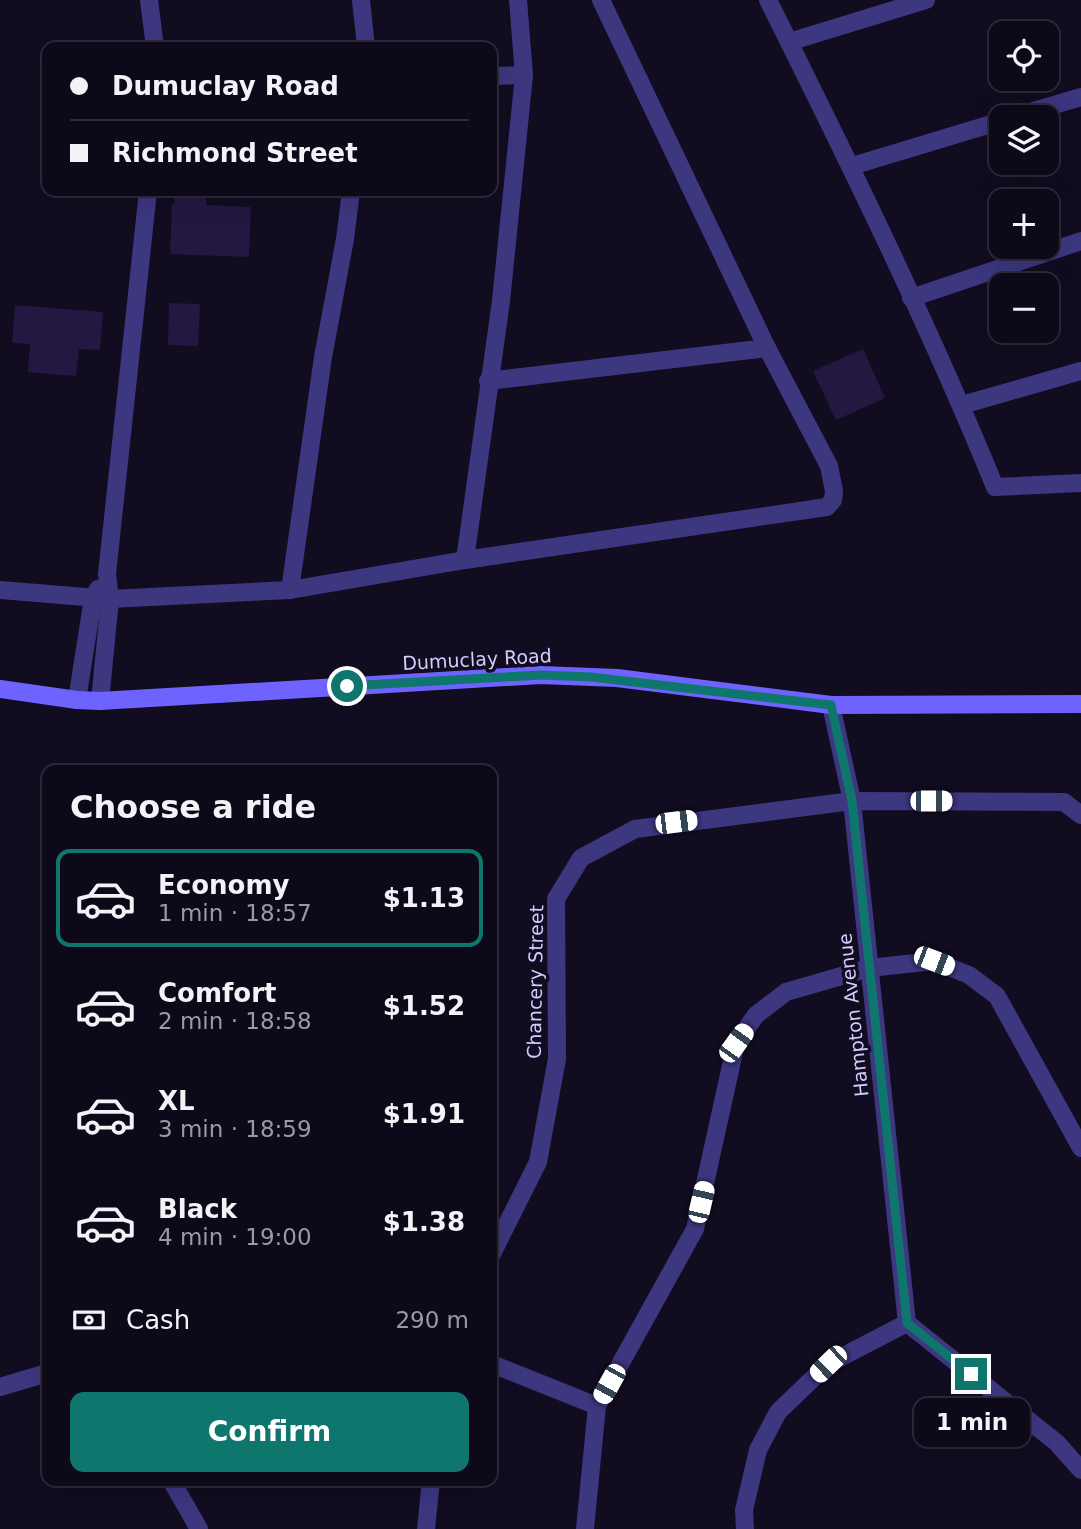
<!DOCTYPE html>
<meta charset="utf-8">
<style>
:root{--surface:#0d0918;--page:#161221;--text:#f1f3f6;--muted:#9a9aa2;--line:#2d2a37;--accent:#0f766e}
body{margin:0;font-family:"DejaVu Sans",sans-serif;background:var(--page);color:var(--text);height:100vh;display:flex;flex-direction:column;font-size:26px;white-space:nowrap}
*{box-sizing:border-box;margin:0}
p{font-size:23px;color:var(--muted)}
.icon{flex:none;width:38px;height:38px;fill:none;stroke:currentColor;stroke-width:2;stroke-linecap:round;stroke-linejoin:round}
.map{position:relative;flex:1;overflow:hidden}
.drawer{position:absolute;left:42px;top:765px;width:455px;height:721px;display:flex;flex-direction:column;background:var(--surface);border-radius:14px;box-shadow:0 7px 28px #0002,0 0 0 2px var(--line)}
.drawer>*{flex:none}
.guide{position:absolute;left:42px;top:42px;width:455px;height:154px;border-radius:14px;box-shadow:0 7px 28px #0002,0 0 0 2px var(--line);display:grid;align-content:center;height:154px;padding:0 28px;background:var(--surface)}
.buttons{position:absolute;left:989px;top:21px;display:grid;gap:14px}
.buttons a{display:grid;place-items:center;width:70px;height:70px;border-radius:14px;background:var(--surface);box-shadow:0 7px 28px #0002,0 0 0 2px var(--line);font-size:35px}
.end{position:absolute;width:32px;height:32px;margin:-16px;border:9px solid #0f766e;background:#fff;box-shadow:0 0 0 4px #fff}
.from{border-radius:50%}
.bubble{position:absolute;height:49px;border-radius:14px;background:var(--surface);box-shadow:0 7px 28px #0002,0 0 0 2px var(--line);font-size:23px;font-weight:700;line-height:49px;text-align:center}
.car{position:absolute;width:21px;height:42px;margin:-21px -10px;border-radius:9px;box-shadow:0 0 5px 2px #0007;background:linear-gradient(#fff 24%,#345 0 40%,#fff 0 76%,#345 0 86%,#fff 0)}
.guide b{display:flex;align-items:center;gap:24px;height:66px;font-size:26px}
.guide b+b{border-top:2px solid var(--line)}
.guide i{width:18px;height:18px;background:var(--text)}
ul{padding:0;list-style:none}
li{display:flex;align-items:center;gap:21px;height:98px;margin:0 14px 10px;padding:0 14px;border:4px solid transparent;border-radius:14px}
li div{flex:1}
li b{display:block;font-size:26px}
li em{font-style:normal;font-weight:700}
li.current{border-color:var(--accent)}
li>.icon{width:63px;height:63px;stroke-width:1.5}
h2{padding:0 28px;font-size:32px;line-height:84px}
.pay{display:flex;align-items:center;gap:18px;height:77px;padding:0 28px;font-size:26px}
.pay p{margin-inline-start:auto}
.button{display:flex;gap:14px;margin-top:auto;padding:14px 28px}
.button a{flex:1;height:80px;border-radius:14px;background:var(--accent);color:#fff;font-size:28px;font-weight:700;line-height:80px;text-align:center}
.map>svg:first-child{display:block}
.building{fill:#231841}
.lines{fill:none;stroke-linecap:round;stroke-linejoin:round}
.street{stroke:#3d3780;stroke-width:18}
.secondary{stroke:#6f63ff;stroke-width:18}
.route{stroke:#0f766e;stroke-width:9}
.labels{text-anchor:middle;stroke-width:7;stroke-linejoin:round;paint-order:stroke}
.street-label{font-size:19px;fill:#d4ccff;stroke:#110c20}
</style>
<div class="map">
<svg width="1081" height="1529" viewBox="0 0 1081 1529">
<rect width="100%" height="100%" fill="#110c20"/>
<g class="building">
<path d="M175,191h32l-1,14 45,2 -2,50 -79,-3 2,-50h2z"/>
<path d="M169,303l31,1 -2,42 -30,-1z"/>
<path d="M15,305l88,7 -3,38 -21,-1 -3,27 -48,-4 2,-28 -18,-1z"/>
<path d="M863,349l22,49 -49,22 -23,-49z"/>
</g>
<g class="lines">
<g class="street">
<path d="M149,0l6,47"/>
<path d="M361,0l5,47"/>
<path d="M768,0c80,160 159,321 227,487l86,-4"/>
<path d="M789,42l137,-42"/>
<path d="M492,76l32,-1"/>
<path d="M1013,117l68,-20"/>
<path d="M852,166l149,-45"/>
<path d="M911,298l170,-57"/>
<path d="M488,381l279,-33"/>
<path d="M962,405l119,-34"/>
<path d="M465,560l36,-259 23,-226 -6,-75"/>
<path d="M0,590l110,9 180,-9 175,-30 362,-53 6,-7 1,-9 -5,-25 -62,-118 -166,-348"/>
<path d="M290,590l33,-233 22,-118 6,-48"/>
<path d="M77,700l16,-102 5,-9"/>
<path d="M100,701l10,-102 -3,-25 41,-383"/>
<path d="M831,705l21,96 55,522"/>
<path d="M492,1254l46,-92 19,-103 -1,-160 25,-41 54,-29 217,-28 212,1 17,13"/>
<path d="M907,1323l150,120 24,27"/>
<path d="M492,1364l105,42"/>
<path d="M0,1387l47,-14"/>
<path d="M171,1480l28,49"/>
<path d="M426,1529l5,-49"/>
<path d="M585,1529l12,-123 98,-177 41,-186 20,-28 30,-23 83,-24 65,-7 35,14 28,21 84,152"/>
<path d="M745,1529l-1,-19 14,-60 20,-38 50,-48 79,-41"/>
</g>
<path class="secondary" d="M0,689l77,11 23,1 441,-26 76,3 214,27 250,-1"/>
</g>
<g class="lines">
<path class="route" d="M347,686l194,-11 50,2 240,28 21,96 55,522 64,51"/>
</g>
<g class="labels">
<g class="street-label">
<text transform="translate(477 659) rotate(-3)" y="7">Dumuclay Road</text>
<text transform="translate(535 982) rotate(-89)" y="7">Chancery Street</text>
<text transform="translate(853 1015) rotate(-96)" y="7">Hampton Avenue</text>
</g>
</g>
</svg>
<div class="buttons">
<a><svg class="icon" aria-label="locate" viewBox="0 0 24 24"><circle cx="12" cy="12" r="6"/><path d="M12 2v4M12 18v4M2 12h4M18 12h4"/></svg></a>
<a><svg class="icon" aria-label="layers" viewBox="0 0 24 24"><path d="M12 4l9 5-9 5-9-5zM3 14l9 5 9-5"/></svg></a>
<a>+</a>
<a>−</a>
</div>
<i class="end from" style="left:347px;top:686px"></i>
<i class="end" style="left:971px;top:1374px"></i>
<div class="bubble" style="left:914px;top:1398px;width:116px">1 min</div>
<i class="car" style="left:931px;top:801px;rotate:90deg"></i>
<i class="car" style="left:676px;top:822px;rotate:83deg"></i>
<i class="car" style="left:934px;top:961px;rotate:111deg"></i>
<i class="car" style="left:736px;top:1043px;rotate:36deg"></i>
<i class="car" style="left:701px;top:1202px;rotate:13deg"></i>
<i class="car" style="left:828px;top:1364px;rotate:226deg"></i>
<i class="car" style="left:609px;top:1384px;rotate:209deg"></i>
<div class="guide">
<b><i class="from"></i>Dumuclay Road</b>
<b><i></i>Richmond Street</b>
</div>
<section class="drawer">
<h2>Choose a ride</h2>
<ul>
<li class="current"><svg class="icon" aria-label="car" viewBox="0 0 24 24"><path d="M5 17H2v-5l4-1 3-4h7l3 4 3 1v5h-3M9 17h6M6 11h13"/><circle cx="7" cy="17" r="2"/><circle cx="17" cy="17" r="2"/></svg><div><b>Economy</b><p>1 min · 18:57</p></div><em>$1.13</em></li>
<li><svg class="icon" aria-label="car" viewBox="0 0 24 24"><path d="M5 17H2v-5l4-1 3-4h7l3 4 3 1v5h-3M9 17h6M6 11h13"/><circle cx="7" cy="17" r="2"/><circle cx="17" cy="17" r="2"/></svg><div><b>Comfort</b><p>2 min · 18:58</p></div><em>$1.52</em></li>
<li><svg class="icon" aria-label="car" viewBox="0 0 24 24"><path d="M5 17H2v-5l4-1 3-4h7l3 4 3 1v5h-3M9 17h6M6 11h13"/><circle cx="7" cy="17" r="2"/><circle cx="17" cy="17" r="2"/></svg><div><b>XL</b><p>3 min · 18:59</p></div><em>$1.91</em></li>
<li><svg class="icon" aria-label="car" viewBox="0 0 24 24"><path d="M5 17H2v-5l4-1 3-4h7l3 4 3 1v5h-3M9 17h6M6 11h13"/><circle cx="7" cy="17" r="2"/><circle cx="17" cy="17" r="2"/></svg><div><b>Black</b><p>4 min · 19:00</p></div><em>$1.38</em></li>
</ul>
<div class="pay"><svg class="icon" aria-label="cash" viewBox="0 0 24 24"><path d="M3 7h18v10H3z"/><circle cx="12" cy="12" r="2"/></svg>Cash<p>290 m</p></div>
<div class="button"><a>Confirm</a></div>
</section>
</div>
